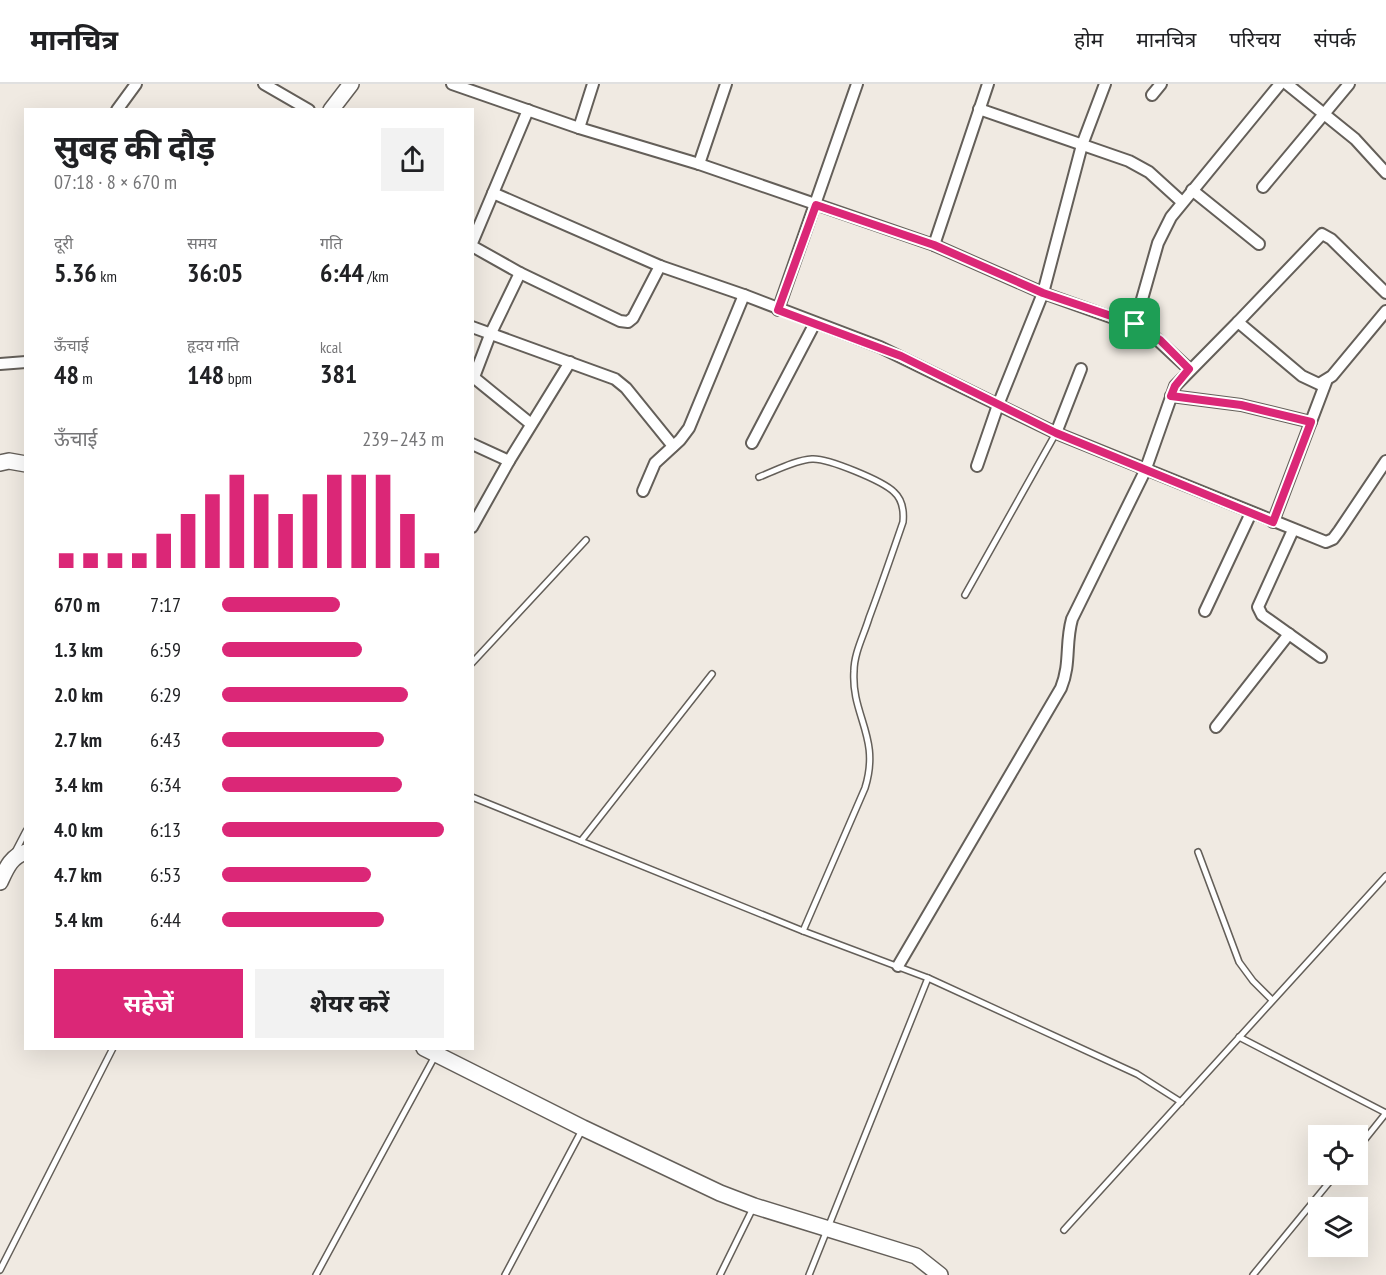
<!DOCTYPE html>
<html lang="hi">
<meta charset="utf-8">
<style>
:root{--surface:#fff;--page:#f2f2f2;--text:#202124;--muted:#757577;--line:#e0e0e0;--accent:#db2777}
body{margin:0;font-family:"PT Sans Narrow","Noto Sans Devanagari",sans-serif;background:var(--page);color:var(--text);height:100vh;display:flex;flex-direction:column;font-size:22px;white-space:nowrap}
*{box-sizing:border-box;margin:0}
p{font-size:20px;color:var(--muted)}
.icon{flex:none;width:33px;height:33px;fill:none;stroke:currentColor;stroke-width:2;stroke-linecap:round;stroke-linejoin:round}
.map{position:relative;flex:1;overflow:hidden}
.panel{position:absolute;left:24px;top:24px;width:450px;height:942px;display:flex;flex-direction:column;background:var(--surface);border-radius:0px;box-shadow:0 6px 24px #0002}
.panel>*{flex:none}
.controls{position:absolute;left:1308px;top:1041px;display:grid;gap:12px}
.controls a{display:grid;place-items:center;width:60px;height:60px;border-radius:0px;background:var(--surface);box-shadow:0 6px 24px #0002;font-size:30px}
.pin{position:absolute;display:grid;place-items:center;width:51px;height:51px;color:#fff;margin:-26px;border-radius:12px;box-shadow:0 3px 9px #0006}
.round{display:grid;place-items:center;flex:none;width:63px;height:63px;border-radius:0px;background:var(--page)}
.summary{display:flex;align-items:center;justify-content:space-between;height:102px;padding:0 30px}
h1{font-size:33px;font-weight:700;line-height:45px}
.metrics{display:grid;grid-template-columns:repeat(3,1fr);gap:9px;height:102px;padding:6px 30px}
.metrics div{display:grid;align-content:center}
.metrics b{font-size:26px;font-weight:700}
.metrics small{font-size:16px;font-weight:400}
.metrics p{font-size:16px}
.chart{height:168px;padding:12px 30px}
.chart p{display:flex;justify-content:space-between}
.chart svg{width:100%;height:108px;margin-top:6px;stroke:var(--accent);stroke-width:6}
.primary-button{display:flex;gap:12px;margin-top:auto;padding:12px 30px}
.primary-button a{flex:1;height:69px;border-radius:0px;background:var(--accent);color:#fff;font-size:24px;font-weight:700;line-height:69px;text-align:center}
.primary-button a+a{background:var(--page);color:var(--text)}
ul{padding:0 30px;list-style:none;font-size:20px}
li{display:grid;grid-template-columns:96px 72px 1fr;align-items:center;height:45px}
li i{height:15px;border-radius:8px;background:var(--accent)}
header{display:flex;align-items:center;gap:36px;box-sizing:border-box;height:84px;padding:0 30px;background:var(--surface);border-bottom:2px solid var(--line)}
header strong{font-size:28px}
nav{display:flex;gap:33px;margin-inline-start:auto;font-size:21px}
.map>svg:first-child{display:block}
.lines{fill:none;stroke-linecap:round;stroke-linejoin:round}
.lane-casing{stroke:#645f59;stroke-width:8}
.street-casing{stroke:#645f59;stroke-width:14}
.secondary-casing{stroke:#645f59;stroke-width:18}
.lane{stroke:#fff;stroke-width:5}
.street{stroke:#fff;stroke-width:10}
.secondary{stroke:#fff;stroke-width:15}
.route-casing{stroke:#fff;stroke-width:12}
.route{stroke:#db2777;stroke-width:8}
</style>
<header>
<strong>मानचित्र</strong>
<nav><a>होम</a><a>मानचित्र</a><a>परिचय</a><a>संपर्क</a></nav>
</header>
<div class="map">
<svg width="1386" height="1191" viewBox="0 0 1386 1191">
<rect width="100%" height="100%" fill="#f0eae2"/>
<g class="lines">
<defs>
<g id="lane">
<path d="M759,393C775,387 795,376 812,375C828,374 883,397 894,408C903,416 904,427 903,438C892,470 881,502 869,534C864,551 854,569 854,587C851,632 881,653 865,704L803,847"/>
<path d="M965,511L1056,349"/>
<path d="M472,579L586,456"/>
<path d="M472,713L803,847L928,894L1137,990L1181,1018"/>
<path d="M581,757L712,590"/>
<path d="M1198,768L1239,878L1253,897L1272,916"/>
<path d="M14,770L26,747"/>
<path d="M1239,953L1386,1029"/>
<path d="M1358,1064L1386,1029"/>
<path d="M1064,1146L1386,792"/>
<path d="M0,1186L113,964"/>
<path d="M316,1191L435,972"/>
<path d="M505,1191L582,1046"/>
<path d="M720,1191L753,1124"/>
<path d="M809,1191L928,894"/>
<path d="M1253,1191L1336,1090"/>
</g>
<g id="street">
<path d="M264,0L309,26"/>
<path d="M452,0L579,44L699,80L934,161L1043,209L1147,246L1189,285"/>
<path d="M1287,0L1355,55L1386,89"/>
<path d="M1152,11L1161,0"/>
<path d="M979,25L1129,77L1149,88L1182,118"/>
<path d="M117,26L136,0"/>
<path d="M579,44L593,0"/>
<path d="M699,80L726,0"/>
<path d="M1263,103L1349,0"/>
<path d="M1192,106L1259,160"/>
<path d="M493,109L660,182L744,211L880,263L1056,349L1326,458L1333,455L1339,447L1386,377"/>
<path d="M472,159L528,26"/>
<path d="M934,161L988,0"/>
<path d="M472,162L520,189L620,237L628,238L633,234L660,182"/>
<path d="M778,226L857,0"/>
<path d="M1238,238L1322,150L1331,155L1386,209"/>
<path d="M1135,240L1158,159L1171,133L1280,0"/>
<path d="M472,243L615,295L626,304L673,362"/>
<path d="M0,280L26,278"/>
<path d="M472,292L531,340"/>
<path d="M474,293L490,251L520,189"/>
<path d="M1171,312L1241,321L1311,338"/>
<path d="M1056,349L1081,285"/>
<path d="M752,359L815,239"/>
<path d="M472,360L509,377"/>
<path d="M977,382L998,321L1043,209L1082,61L1105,0"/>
<path d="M643,407L655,379L680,356L689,344L744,211"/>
<path d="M1273,438L1326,298"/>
<path d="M472,443L509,377L570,278"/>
<path d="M1293,446L1258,523L1262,531L1321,573"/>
<path d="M1205,527L1251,429"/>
<path d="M1216,643L1289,550"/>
<path d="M898,882L1061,604C1071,579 1065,560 1072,535L1145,387L1175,302L1238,238L1302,292L1319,300L1332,292L1386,227"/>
</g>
<g id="secondary">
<path d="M331,26L351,0"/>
<path d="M0,379L9,377L26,380"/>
<path d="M0,798C6,785 11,772 26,768"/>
<path d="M424,964L583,1044L720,1109L754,1122L916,1172L940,1191"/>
</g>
</defs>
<!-- lane casing -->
<use href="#lane" class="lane-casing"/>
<!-- street casing -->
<use href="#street" class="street-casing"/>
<!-- secondary casing -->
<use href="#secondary" class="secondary-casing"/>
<!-- lane -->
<use href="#lane" class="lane"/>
<!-- street -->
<use href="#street" class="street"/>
<!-- secondary -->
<use href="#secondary" class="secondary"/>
</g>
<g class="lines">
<defs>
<path id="route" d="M816,121L934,161L1043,209L1135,240L1160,256L1189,285L1175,302L1171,312L1241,321L1311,338L1273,438L1056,349L901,272L778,226Z"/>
</defs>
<!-- route casing -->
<use href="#route" class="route-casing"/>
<!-- route -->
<use href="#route" class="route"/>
</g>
</svg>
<div class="controls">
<a><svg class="icon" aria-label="locate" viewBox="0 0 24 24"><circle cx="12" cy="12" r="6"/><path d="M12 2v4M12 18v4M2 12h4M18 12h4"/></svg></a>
<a><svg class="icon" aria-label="layers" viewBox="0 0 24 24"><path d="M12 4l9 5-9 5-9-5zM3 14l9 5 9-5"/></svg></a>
</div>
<div class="pin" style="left:1135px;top:240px;background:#1e9e55"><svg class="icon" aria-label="arrive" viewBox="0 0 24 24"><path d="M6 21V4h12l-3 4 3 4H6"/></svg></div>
<section class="panel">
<div class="summary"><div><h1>सुबह की दौड़</h1><p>07:18 · 8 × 670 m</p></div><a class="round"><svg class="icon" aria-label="share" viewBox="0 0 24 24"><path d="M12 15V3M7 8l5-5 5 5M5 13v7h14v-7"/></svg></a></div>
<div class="metrics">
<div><p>दूरी</p><b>5.36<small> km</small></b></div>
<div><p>समय</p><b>36:05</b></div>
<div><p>गति</p><b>6:44<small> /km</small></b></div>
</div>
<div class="metrics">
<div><p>ऊँचाई</p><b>48<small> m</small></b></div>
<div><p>हृदय गति</p><b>148<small> bpm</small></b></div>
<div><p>kcal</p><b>381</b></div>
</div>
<div class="chart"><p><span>ऊँचाई</span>239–243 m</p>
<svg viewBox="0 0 160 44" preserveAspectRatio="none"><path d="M5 44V38M15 44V38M25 44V38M35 44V38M45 44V30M55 44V22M65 44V14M75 44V6M85 44V14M95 44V22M105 44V14M115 44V6M125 44V6M135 44V6M145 44V22M155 44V38"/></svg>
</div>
<ul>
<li><b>670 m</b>7:17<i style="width:53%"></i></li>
<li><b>1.3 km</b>6:59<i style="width:63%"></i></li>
<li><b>2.0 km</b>6:29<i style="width:84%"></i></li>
<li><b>2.7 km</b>6:43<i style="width:73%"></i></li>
<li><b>3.4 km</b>6:34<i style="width:81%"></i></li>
<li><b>4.0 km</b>6:13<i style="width:100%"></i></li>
<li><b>4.7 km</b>6:53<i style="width:67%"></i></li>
<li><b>5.4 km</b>6:44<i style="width:73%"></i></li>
</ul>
<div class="primary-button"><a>सहेजें</a><a>शेयर करें</a></div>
</section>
</div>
